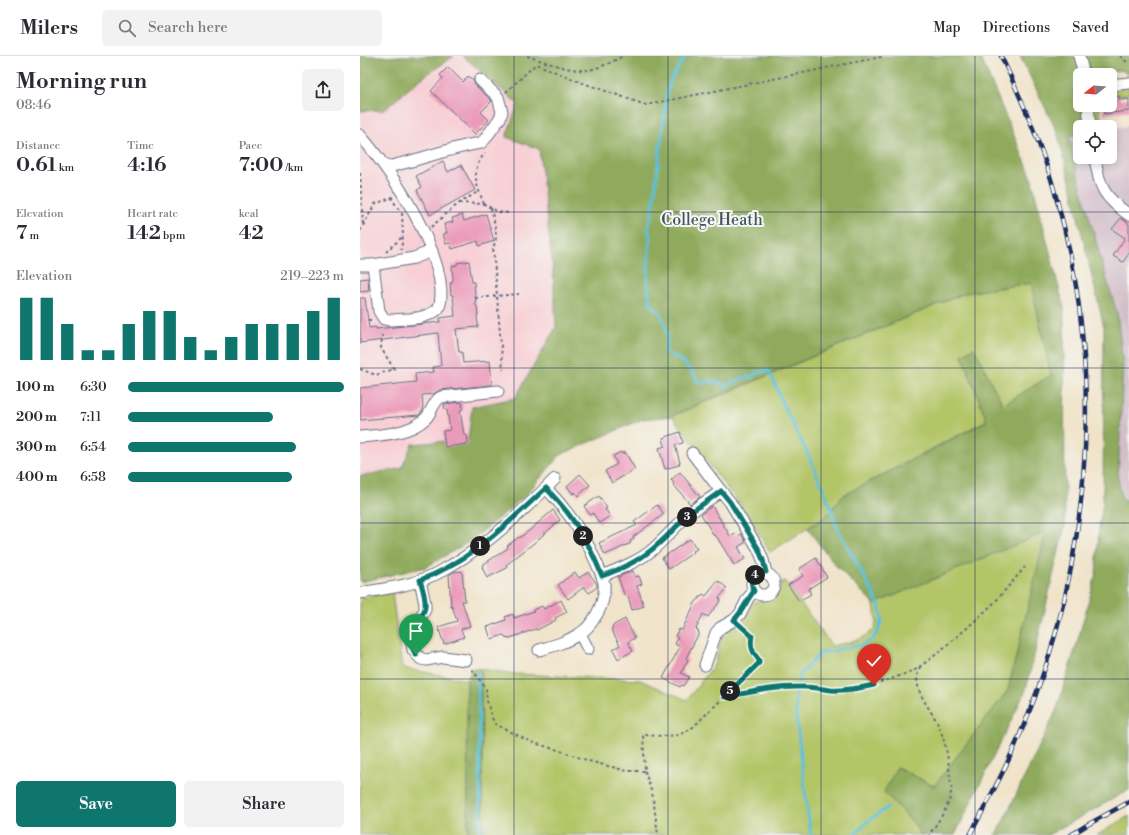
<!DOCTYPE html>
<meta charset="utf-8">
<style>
:root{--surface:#fff;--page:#f2f2f3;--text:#2b2b33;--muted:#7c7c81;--line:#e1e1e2;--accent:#0f766e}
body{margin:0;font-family:"Libre Bodoni",serif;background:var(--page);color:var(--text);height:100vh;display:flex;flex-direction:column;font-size:15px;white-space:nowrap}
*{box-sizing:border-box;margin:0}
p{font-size:13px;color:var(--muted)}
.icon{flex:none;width:22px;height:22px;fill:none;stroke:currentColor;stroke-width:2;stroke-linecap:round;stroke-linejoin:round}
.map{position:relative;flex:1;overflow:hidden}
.side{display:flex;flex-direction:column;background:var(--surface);width:360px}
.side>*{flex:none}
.needle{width:26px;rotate:253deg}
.tools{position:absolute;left:713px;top:12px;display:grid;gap:8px}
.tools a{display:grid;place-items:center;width:44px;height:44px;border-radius:6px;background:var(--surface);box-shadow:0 2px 10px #0003;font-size:20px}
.pin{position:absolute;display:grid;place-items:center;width:34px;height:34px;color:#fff;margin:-41px -17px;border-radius:50% 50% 50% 0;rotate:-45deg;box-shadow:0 0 4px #0007}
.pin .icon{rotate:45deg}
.km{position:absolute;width:20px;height:20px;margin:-10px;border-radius:50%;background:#222;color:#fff;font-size:11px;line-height:20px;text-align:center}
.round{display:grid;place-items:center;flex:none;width:42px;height:42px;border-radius:6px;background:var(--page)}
.head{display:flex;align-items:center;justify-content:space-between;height:68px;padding:0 16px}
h1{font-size:22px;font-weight:600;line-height:30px}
.stats{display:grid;grid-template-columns:repeat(3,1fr);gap:6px;height:68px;padding:4px 16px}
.stats div{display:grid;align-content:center}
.stats b{font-size:20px;font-weight:600}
.stats small{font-size:11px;font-weight:400}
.stats p{font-size:11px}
.chart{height:112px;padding:8px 16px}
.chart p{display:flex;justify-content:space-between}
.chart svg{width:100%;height:72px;margin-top:4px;stroke:var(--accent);stroke-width:6}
.button{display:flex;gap:8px;margin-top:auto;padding:8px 16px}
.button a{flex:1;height:46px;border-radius:6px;background:var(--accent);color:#fff;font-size:16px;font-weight:600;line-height:46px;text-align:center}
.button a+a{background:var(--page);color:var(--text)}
ul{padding:0 16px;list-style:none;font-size:13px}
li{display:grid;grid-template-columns:64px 48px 1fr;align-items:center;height:30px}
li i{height:10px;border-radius:5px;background:var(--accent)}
header{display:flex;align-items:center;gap:24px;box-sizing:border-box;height:56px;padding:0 20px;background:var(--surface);border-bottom:1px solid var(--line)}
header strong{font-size:19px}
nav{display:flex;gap:22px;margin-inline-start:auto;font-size:14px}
.search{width:280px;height:36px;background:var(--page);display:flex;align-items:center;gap:10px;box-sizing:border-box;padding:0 14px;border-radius:6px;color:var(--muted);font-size:15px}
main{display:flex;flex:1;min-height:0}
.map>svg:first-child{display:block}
.built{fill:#f7cfd4}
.industrial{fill:#d2bdc8}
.green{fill:#b4c568;stroke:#687a63}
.forest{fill:#8faa5c;stroke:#556c5d}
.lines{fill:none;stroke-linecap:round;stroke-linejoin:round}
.stream{stroke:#5ac0d8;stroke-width:3}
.building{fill:#eb9bba}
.minor-casing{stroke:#666e83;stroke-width:13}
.path{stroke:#666e83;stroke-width:2;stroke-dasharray:3 3;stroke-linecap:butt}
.minor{stroke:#fff;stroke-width:11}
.rail-casing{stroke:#1b2f5e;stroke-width:4.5}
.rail{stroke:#f6f6f2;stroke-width:3;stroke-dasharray:9;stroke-linecap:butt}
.route-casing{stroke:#fff;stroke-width:8}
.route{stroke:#0f766e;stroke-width:5}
.grid{fill:none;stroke:#1b2f5e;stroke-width:1;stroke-opacity:0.55}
.labels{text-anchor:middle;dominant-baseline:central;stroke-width:4;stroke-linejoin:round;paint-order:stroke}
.park-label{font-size:16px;fill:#415460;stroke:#f6f6f2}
</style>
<header>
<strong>Milers</strong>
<div class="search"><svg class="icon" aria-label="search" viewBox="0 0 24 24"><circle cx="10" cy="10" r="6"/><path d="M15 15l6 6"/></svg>Search here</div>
<nav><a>Map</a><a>Directions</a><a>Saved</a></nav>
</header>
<main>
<section class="side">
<div class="head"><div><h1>Morning run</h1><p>08:46</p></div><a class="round"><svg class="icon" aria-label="share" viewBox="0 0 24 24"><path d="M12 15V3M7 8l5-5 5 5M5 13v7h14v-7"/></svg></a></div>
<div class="stats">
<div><p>Distance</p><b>0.61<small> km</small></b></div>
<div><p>Time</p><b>4:16</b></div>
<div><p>Pace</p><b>7:00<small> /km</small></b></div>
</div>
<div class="stats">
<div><p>Elevation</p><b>7<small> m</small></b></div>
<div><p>Heart rate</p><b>142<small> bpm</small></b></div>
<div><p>kcal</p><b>42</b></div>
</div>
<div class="chart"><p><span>Elevation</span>219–223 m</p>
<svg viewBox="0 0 160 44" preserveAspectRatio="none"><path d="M5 44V6M15 44V6M25 44V22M35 44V38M45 44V38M55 44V22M65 44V14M75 44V14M85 44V30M95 44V38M105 44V30M115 44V22M125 44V22M135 44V22M145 44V14M155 44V6"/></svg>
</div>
<ul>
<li><b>100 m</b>6:30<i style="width:100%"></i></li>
<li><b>200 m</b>7:11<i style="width:67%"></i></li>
<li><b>300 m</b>6:54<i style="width:78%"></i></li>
<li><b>400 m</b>6:58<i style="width:76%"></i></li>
</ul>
<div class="button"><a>Save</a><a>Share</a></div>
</section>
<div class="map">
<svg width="769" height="779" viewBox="0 0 769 779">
<rect width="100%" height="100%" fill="#f6f6f2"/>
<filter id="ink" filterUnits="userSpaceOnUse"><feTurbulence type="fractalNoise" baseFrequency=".025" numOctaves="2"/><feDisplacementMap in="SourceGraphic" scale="8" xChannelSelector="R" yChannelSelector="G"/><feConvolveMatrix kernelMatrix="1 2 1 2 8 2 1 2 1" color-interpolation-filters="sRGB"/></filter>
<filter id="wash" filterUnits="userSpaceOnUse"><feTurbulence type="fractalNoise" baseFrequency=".012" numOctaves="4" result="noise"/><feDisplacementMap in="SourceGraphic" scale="16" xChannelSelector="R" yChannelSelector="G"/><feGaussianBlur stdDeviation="0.9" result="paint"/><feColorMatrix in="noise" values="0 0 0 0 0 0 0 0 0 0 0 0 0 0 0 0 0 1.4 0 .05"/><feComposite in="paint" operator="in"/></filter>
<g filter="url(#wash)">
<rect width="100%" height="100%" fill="#f0e3c9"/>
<!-- built -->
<path class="built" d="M94,0H103L158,48L147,81L179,93L193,215L196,271L155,342L112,351L108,383L52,388L42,412L0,420V55L24,54L59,24Z"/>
<!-- industrial -->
<path class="industrial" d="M769,70V445L762,444L758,422L763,307L757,257L745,218L719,124L709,80L720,78V101H750V73Z"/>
<!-- green -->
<g class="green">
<path d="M769,27V38L750,41V29Z"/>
<path d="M728,49H739L742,71H730Z"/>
<path d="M671,227L691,319L643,349L613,292L602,299L627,364L484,439L464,462L410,496L385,455L312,360L605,237Z"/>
<path d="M687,475L648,634L574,730L537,711L555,769L561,779H123L121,613L155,618L280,624L327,644L354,609L363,577L383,564L394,546L407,542L418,535L424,524L472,590C485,587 513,583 516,567C517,562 514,554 514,548Z"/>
<path d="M32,536L42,612L107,624L108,779H0V542Z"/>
<path d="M769,760V779H737Z"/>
</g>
<!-- forest -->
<g class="forest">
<path d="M0,0H22L27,1L40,0H94L59,24L24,54L0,55Z"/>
<path d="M103,0H620L670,117L704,252L705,469L666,634L595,779H561L555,769L524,736L537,711L574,730L648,634L686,476L514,548L475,509L447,472L464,462L484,439L627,365L602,299L614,292L643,349L691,319L671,227L605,237L348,344L312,360L283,363L200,399L166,439L112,484L66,511L0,526V420L42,412L52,388L108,383L112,351L155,342L196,271L193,215L179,93L146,81L158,48Z"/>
<path d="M660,0H769V18L761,14L744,17L740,19H720V49H728L730,71H720V78L709,80L719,124L745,218L757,257L763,307L758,422L762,444L769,445V734L688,779H635L644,764L696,655L717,587L736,519L739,471L743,447L744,271L718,162L711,129L697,76Z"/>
<path d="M112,612L121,613L123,779H108L107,624Z"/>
</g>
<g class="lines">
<!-- stream -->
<g class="stream">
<path d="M326,0L311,23L307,37L293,152L288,173L290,182L288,212V233L290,248L300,257L304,266L307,278V283L305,296L322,305L333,317L338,326L343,327L355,325L366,330L385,321L393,320L396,317L408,314L414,325L424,351L445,392L467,441L478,474L511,533L519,549L522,563L518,575L512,584L501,589L460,597L441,618L437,628"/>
<path d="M118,617L121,779"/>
<path d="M436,633V659L448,759L451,779"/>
<path d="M494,779L508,765L528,751"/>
</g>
</g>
<g id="blocks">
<!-- building -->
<g class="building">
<path d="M88,11L103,26L108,20L113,24L115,29L132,45L121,56L129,64L115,78L71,35L83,22L80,19Z"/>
<path d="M759,40L760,44L769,43V55L744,58L743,49H750V41Z"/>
<path d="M83,105L88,116L101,109L115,134L70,159L57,134L62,131L56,120Z"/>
<path d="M126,158L134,185L119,190L118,185L92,193L90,187L86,188L83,178L87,177L84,168L93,166L92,162L102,159L104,165Z"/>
<path d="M761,162L769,168V197L763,206L753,200L765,182L752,173Z"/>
<path d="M109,205L112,226H114L116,250H117L118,259H117L118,271L96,273L99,296H102L103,307L130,305L132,329L80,334L73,338L62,339L63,354L59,359L0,364V332L56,326L55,318L74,316L73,311L81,310L78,277L0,287V242H5L9,272L16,271V273L80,266V262L95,260L93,239H91L90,227H92V225L93,224L92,210L97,209V207Z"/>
<path d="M8,222L9,235L0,236V223Z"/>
<path d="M102,346L103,353L100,354L104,379H107L108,388L85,391L83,375L90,374L87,354H85L84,348Z"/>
<path d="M320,376L323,387L315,389L320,407H319V409L305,413L299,392L305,390L303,382Z"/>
<path d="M261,396L262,398L265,396L275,413L252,427L245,415L257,408L253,400Z"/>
<path d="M320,416L340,441L330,448L313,428L314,427L311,424Z"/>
<path d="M220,418L230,429L218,440L215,436L213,438L207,430Z"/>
<path d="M239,440L247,452L245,453L250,460L239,467L233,457L230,459L224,450Z"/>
<path d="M297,449L304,458L273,481L274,483L270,485L271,487L245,499L239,487L277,469L274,466Z"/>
<path d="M352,450L370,480L371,479L372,480L377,477L379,479L381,478L386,486L378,491L385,503L374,509L358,483L355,479L354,480L341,458Z"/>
<path d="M193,454L200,464L174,487L146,509L147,512L127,522L122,511H123L122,509L139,498L148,492L147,490L159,481V482L170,474Z"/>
<path d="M330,483L337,493L333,495L334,496L309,513L302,502Z"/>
<path d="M456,502L467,521L448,533L451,538L439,545L428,529L443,520L439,513Z"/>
<path d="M102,515L105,545H102L110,570L101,573L104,581L84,588L78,571L97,565L92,550L91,551L89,519L94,516Z"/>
<path d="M273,515L275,521L279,520L282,528L277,530L284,550L272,554L268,540L265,541L258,521Z"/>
<path d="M215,516L219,522L228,516L237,528V531L229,537L224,531L208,543L198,529Z"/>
<path d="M358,525L367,532L359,542L361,544L348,561L343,558L336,573L339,575L338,576L339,577L326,602L328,604L321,617L329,621L323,630L322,629L320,631L303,622L320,591L315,588L318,582L315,580L319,573L322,574L335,547L343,538L346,540Z"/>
<path d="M201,544L207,556L195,562L196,564L177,574L176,573L147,583L144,579L131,583L127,571L146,564L145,561L153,558L154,562L174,555L173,554L182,550L184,553Z"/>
<path d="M265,563L275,582L268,586L273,595L258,603L253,593L260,589L251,573L253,572L252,570Z"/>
</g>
</g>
</g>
<g filter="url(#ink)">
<use href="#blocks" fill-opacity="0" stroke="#666e83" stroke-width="1"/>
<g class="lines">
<defs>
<g id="minor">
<path d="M719,0L724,19"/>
<path d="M750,29L769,27"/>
<path d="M728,49L730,71"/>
<path d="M0,79C28,112 52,148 69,188C75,205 80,217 81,235C81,242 81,248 78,253C66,264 44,263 28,264L24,263L19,255L13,209"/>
<path d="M735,101C739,132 744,141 769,159"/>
<path d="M26,111C58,105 88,92 121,87L125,83L140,62L142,56L138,41L120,24"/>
<path d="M0,209H13L54,202L72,195"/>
<path d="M0,381C21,379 49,378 65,363C72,357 73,345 81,341L138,335"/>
<path d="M332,397L361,435"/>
<circle cx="403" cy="528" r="11"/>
<path d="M242,520C259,513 277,506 291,495C306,482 319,466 334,454C342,447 352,442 361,435L370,446L398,492L403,504L406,517"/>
<path d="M60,524L65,548V554L57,566L53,575L51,582L53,594L61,603L66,604L83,601L106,604"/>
<path d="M0,537C23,533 50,530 71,520C78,518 84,513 90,510C130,487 163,455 195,423"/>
<path d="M220,578L228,593"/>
<path d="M179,594C193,590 207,586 219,578C227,574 233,565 237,558C242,549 245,538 244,528C243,521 240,515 237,508C225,479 208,455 186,432"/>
<path d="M345,609L356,577L360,572L374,564L380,558L388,542L394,535"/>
</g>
</defs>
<!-- minor casing -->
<use href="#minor" class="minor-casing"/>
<!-- path -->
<g class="path">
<path d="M167,0C184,5 210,16 228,14C240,12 252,6 263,0"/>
<path d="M760,0L769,8"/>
<path d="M146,36L176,8L220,26L286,49L525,0"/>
<path d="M0,117L3,169"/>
<path d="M31,141L39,154"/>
<path d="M99,147L124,148L138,156L150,157"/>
<path d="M124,148C116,128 110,115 125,97"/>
<path d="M131,152C133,164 140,180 133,191L143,314"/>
<path d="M42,157L43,180"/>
<path d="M71,171L98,148L119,135"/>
<path d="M0,175L15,148L33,141"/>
<path d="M26,196L43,180L41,194"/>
<path d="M115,242L159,238"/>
<path d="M8,264H13"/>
<path d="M0,313L16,319L34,313L21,292L22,279"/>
<path d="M560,611C549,634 573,653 580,673C586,689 589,706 590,723C591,727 592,732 591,736C590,750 577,767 569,779"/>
<path d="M112,613L126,633L127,645L131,660L135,668L171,686L198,694L229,705L267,715H285L283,679L303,680L319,679L331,673L399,607V604C392,596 390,590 392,580L380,570"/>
<path d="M366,641L405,634L433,631H444L472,634L497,633L534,622L555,614L573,601L606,573L635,546L665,511"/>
<path d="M285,715L293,741L298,779"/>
</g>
<!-- minor -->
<use href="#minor" class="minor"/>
<defs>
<g id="rail">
<path d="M610,779C623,754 637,729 649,703C731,528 749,322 695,137C682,89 662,44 641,0"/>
<path d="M711,779L727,769L769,746"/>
</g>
</defs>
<!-- rail casing -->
<use href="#rail" class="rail-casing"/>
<!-- rail -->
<use href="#rail" class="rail"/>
</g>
</g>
<g class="lines" filter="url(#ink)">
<defs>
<path id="route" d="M56,599C49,587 51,574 58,563C61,560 64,556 65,552C66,544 63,533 60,524C110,506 148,467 186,432C195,442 205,452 212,463C225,480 234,500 242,520C258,514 273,508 286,498C304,486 317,468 334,454C343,448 352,442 361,435L370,446L398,492L403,504L406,516C394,515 388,525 394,535C386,545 383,555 374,564L392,580C390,590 392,596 399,604V607L364,641C390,636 417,630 444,631C453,631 462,633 471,634C486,635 500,632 514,629"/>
</defs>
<!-- route casing -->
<use href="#route" class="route-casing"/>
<!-- route -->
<use href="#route" class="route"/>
</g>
<!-- grid -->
<path class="grid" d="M154,0V779M308,0V779M461,0V779M615,0V779M0,156H769M0,312H769M0,467H769M0,623H769"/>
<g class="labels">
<!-- park labels -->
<g class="park-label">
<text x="352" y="164">College Heath</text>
</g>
</g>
</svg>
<div class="tools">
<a><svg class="needle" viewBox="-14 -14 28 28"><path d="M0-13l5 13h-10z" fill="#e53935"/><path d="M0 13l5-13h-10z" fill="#7c7c81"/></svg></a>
<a><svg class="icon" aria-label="locate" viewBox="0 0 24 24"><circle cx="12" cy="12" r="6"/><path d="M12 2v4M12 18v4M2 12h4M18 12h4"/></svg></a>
</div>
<div class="pin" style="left:56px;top:599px;background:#1e9e55"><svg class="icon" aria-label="arrive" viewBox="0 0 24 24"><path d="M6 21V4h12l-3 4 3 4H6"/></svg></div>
<div class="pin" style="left:514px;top:629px;background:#d93025"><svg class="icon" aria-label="check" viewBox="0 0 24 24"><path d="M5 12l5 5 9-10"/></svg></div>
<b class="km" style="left:120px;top:490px">1</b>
<b class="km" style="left:223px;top:480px">2</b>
<b class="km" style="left:327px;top:461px">3</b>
<b class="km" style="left:395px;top:519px">4</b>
<b class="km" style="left:370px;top:635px">5</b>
</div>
</main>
